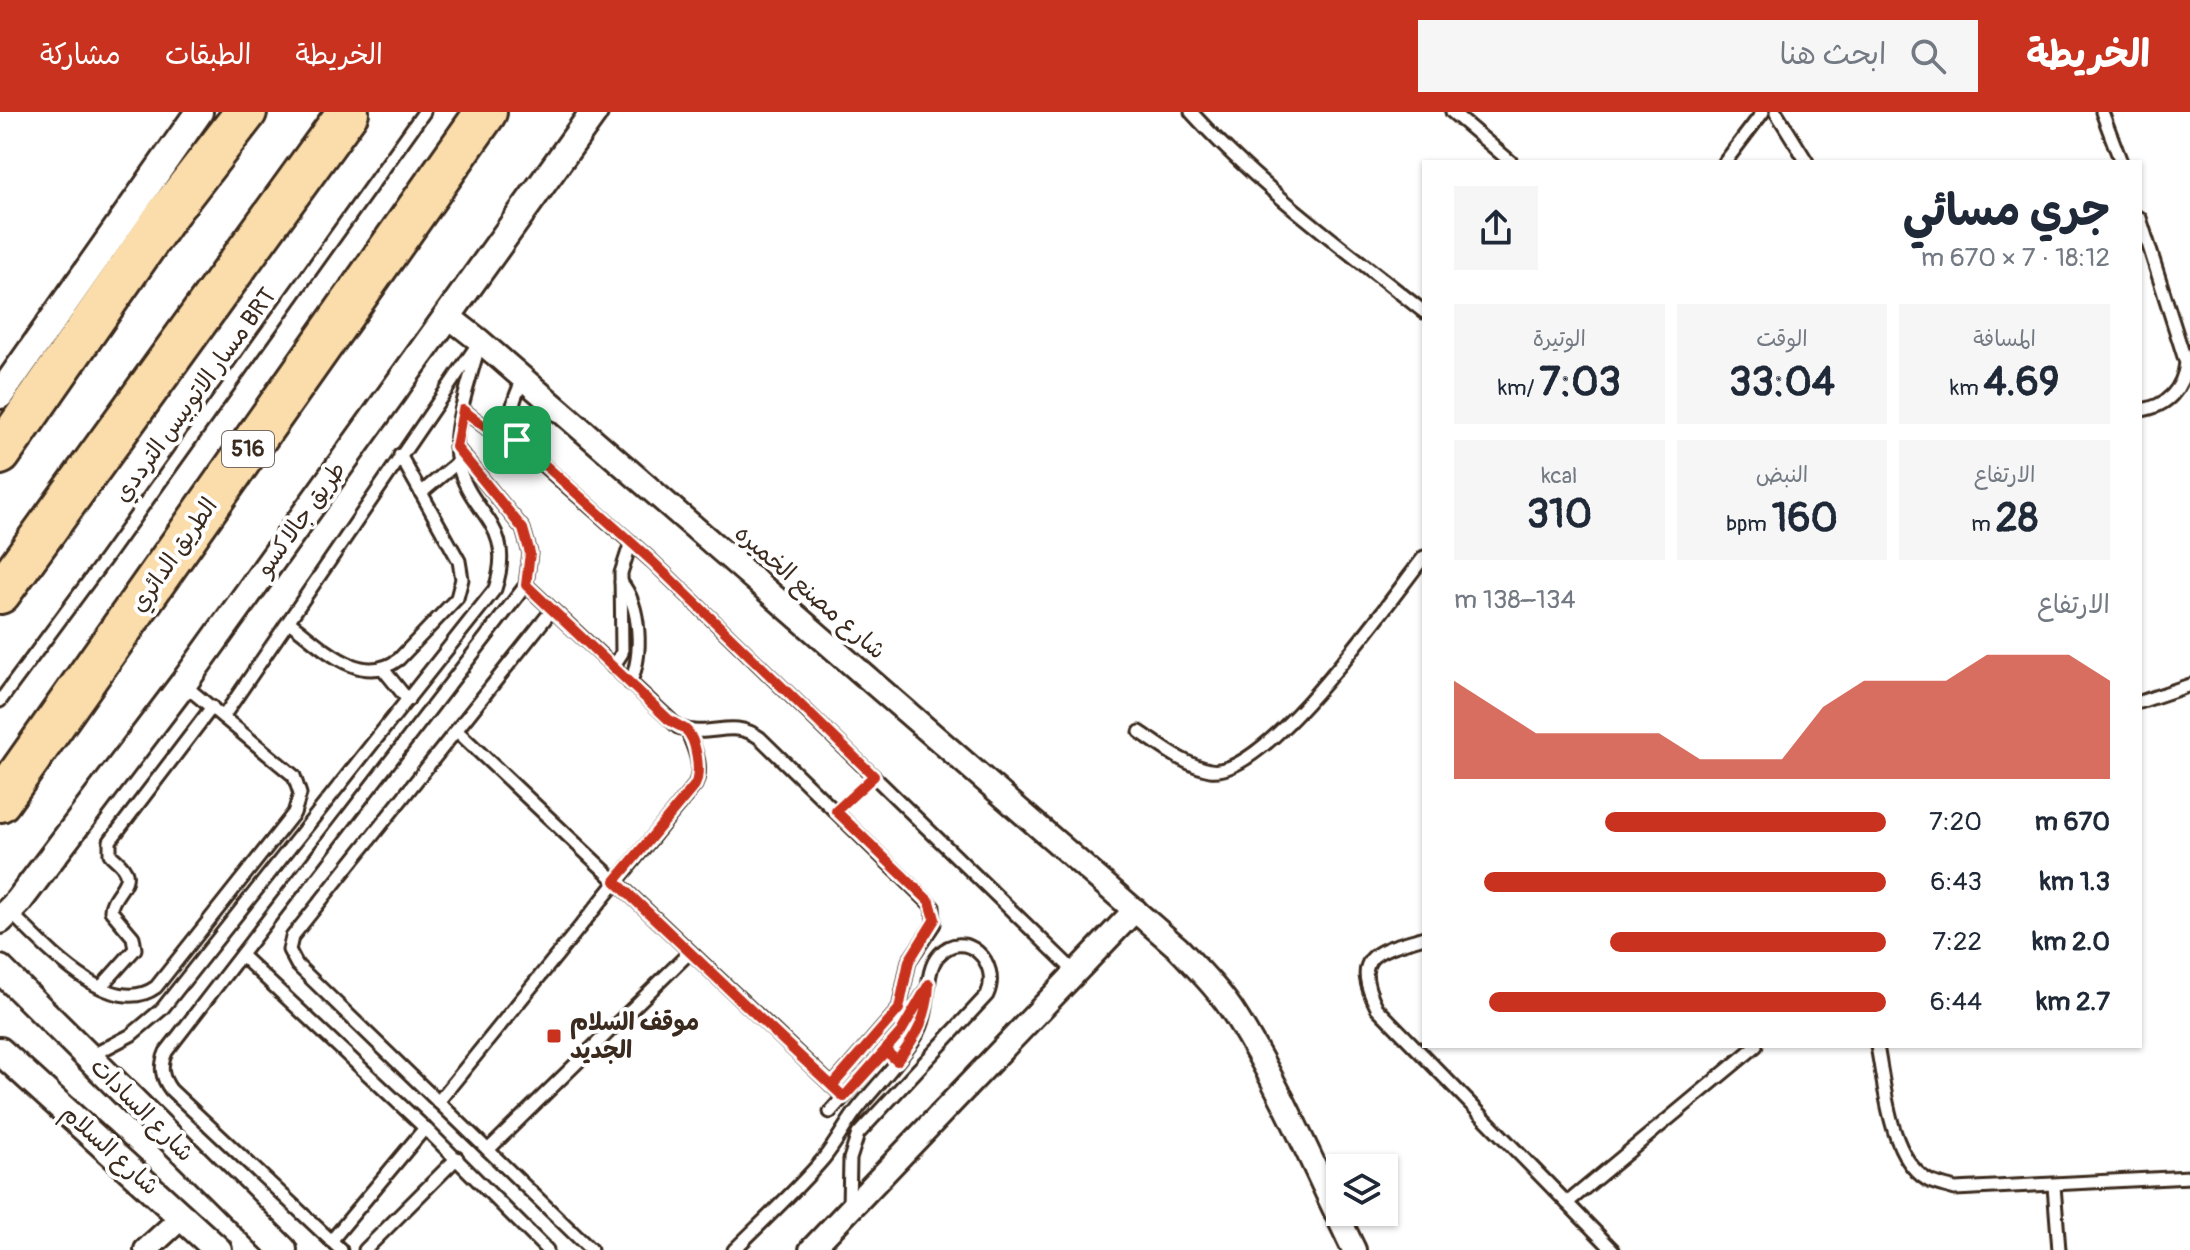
<!DOCTYPE html>
<html lang="ar">
<meta charset="utf-8">
<style>
:root{--surface:#fff;--page:#f6f6f7;--text:#1f2937;--muted:#747a83;--accent:#c8321e}
body{margin:0;font-family:Pangolin,"Playpen Sans Arabic",sans-serif;background:var(--page);color:var(--text);direction:rtl;height:100vh;display:flex;flex-direction:column;font-size:30px;white-space:nowrap}
*{box-sizing:border-box;margin:0}
p{font-size:26px;color:var(--muted)}
.icon{flex:none;width:44px;height:44px;fill:none;stroke:currentColor;stroke-width:2;stroke-linecap:round;stroke-linejoin:round}
.map{position:relative;flex:1;overflow:hidden;direction:ltr}
.panel{position:absolute;left:1422px;top:48px;width:720px;height:888px;display:flex;flex-direction:column;background:var(--surface);border-radius:0px;box-shadow:0 2px 6px #0004;direction:rtl}
.panel>*{flex:none}
.tools{position:absolute;left:1326px;top:1042px;display:grid;gap:16px}
.tools a{display:grid;place-items:center;width:72px;height:72px;border-radius:0px;background:var(--surface);box-shadow:0 2px 6px #0004;font-size:40px}
.pin{position:absolute;display:grid;place-items:center;width:68px;height:68px;color:#fff;margin:-34px;border-radius:16px;box-shadow:0 4px 12px #0006}
.round{display:grid;place-items:center;flex:none;width:84px;height:84px;border-radius:0px;background:var(--page)}
.overview{display:flex;align-items:center;justify-content:space-between;height:136px;padding:0 32px}
h1{font-size:44px;font-weight:700;line-height:60px}
.metrics{display:grid;grid-template-columns:repeat(3,1fr);gap:12px;height:136px;padding:8px 32px}
.metrics div{display:grid;align-content:center;border-radius:0px;background:var(--page);text-align:center}
.metrics b{font-size:40px;font-weight:700}
.metrics small{font-size:22px;font-weight:400}
.metrics p{font-size:22px}
.chart{height:224px;padding:16px 32px}
.chart p{display:flex;justify-content:space-between}
.chart svg{width:100%;height:144px;margin-top:8px;fill:var(--accent);opacity:.7}
ul{padding:0 32px;list-style:none;font-size:26px}
li{display:grid;grid-template-columns:128px 96px 1fr;align-items:center;height:60px}
li i{height:20px;border-radius:10px;background:var(--accent)}
header{display:flex;align-items:center;gap:48px;box-sizing:border-box;height:112px;padding:0 40px;background:var(--accent);color:#fff}
header strong{font-size:38px}
nav{display:flex;gap:44px;margin-inline-start:auto;font-size:28px}
.search{width:560px;height:72px;background:var(--page);display:flex;align-items:center;gap:20px;box-sizing:border-box;padding:0 28px;border-radius:0px;color:var(--muted);font-size:30px}
.map>svg:first-child{display:block}
.lines{fill:none;stroke-linecap:round;stroke-linejoin:round}
.service-casing{stroke:#3b2a1e;stroke-width:17}
.minor-casing{stroke:#3b2a1e;stroke-width:28}
.tertiary-casing{stroke:#3b2a1e;stroke-width:32}
.motorway-casing{stroke:#3b2a1e;stroke-width:46}
.path{stroke:#3b2a1e;stroke-width:4;stroke-dasharray:8 6;stroke-linecap:butt}
.service{stroke:#fff;stroke-width:11}
.minor{stroke:#fff;stroke-width:22}
.tertiary{stroke:#fff;stroke-width:26}
.motorway{stroke:#fbddab;stroke-width:40}
.route-casing{stroke:#fff;stroke-width:16}
.route{stroke:#c8321e;stroke-width:10}
.poi-dot{fill:#c8321e;stroke:#fff;stroke-width:3}
.labels{text-anchor:middle;dominant-baseline:central;stroke-width:8;stroke-linejoin:round;paint-order:stroke}
.shield{fill:#fff;stroke:#766a62;stroke-width:2}
.shield-label{font-size:22px;font-weight:bold;fill:#3b2a1e}
.street-label{font-size:24px;fill:#3b2a1e;stroke:#fff}
.poi-label{font-size:24px;font-weight:bold;fill:#3b2a1e;stroke:#fff;text-anchor:start}
</style>
<header>
<strong>الخريطة</strong>
<div class="search"><svg class="icon" aria-label="search" viewBox="0 0 24 24"><circle cx="10" cy="10" r="6"/><path d="M15 15l6 6"/></svg>ابحث هنا</div>
<nav><a>الخريطة</a><a>الطبقات</a><a>مشاركة</a></nav>
</header>
<div class="map">
<svg width="2190" height="1138" viewBox="0 0 2190 1138">
<rect width="100%" height="100%" fill="#fff"/>
<filter id="ink" filterUnits="userSpaceOnUse"><feTurbulence type="fractalNoise" baseFrequency=".0125" numOctaves="2"/><feDisplacementMap in="SourceGraphic" scale="16" xChannelSelector="R" yChannelSelector="G"/><feConvolveMatrix kernelMatrix="1 2 1 2 8 2 1 2 1" color-interpolation-filters="sRGB"/></filter>
<g filter="url(#ink)">
<g class="lines">
<defs>
<g id="service">
<path d="M1191,0C1260,76 1344,136 1424,200"/>
<path d="M1452,0L1511,50"/>
<path d="M1776,0L1807,50"/>
<path d="M2102,0L2121,50"/>
<path d="M1725,50L1763,0"/>
<path d="M2140,106L2186,251C2183,277 2167,295 2140,298"/>
<path d="M524,266C509,294 505,315 527,339L652,449L1076,861"/>
<path d="M463,298L501,327L517,328"/>
<path d="M421,381L458,350"/>
<path d="M621,470C641,494 643,543 630,571"/>
<path d="M526,473L678,615C709,628 731,605 760,626L933,795L934,812L909,849L899,897L832,974"/>
<path d="M552,498L292,825L289,838L297,853L591,1138"/>
<path d="M289,510C321,533 360,577 399,547L457,486L462,467L459,449L400,343"/>
<path d="M613,555L622,541L621,461L631,430"/>
<path d="M383,557L408,588"/>
<path d="M0,589L105,447L424,0"/>
<path d="M2140,590L2190,573"/>
<path d="M223,605L475,236"/>
<path d="M457,619L844,985"/>
<path d="M1140,620C1161,634 1184,653 1210,658C1265,668 1390,488 1424,445"/>
<path d="M10,800C41,829 109,909 156,875L294,701L300,682L294,664L183,572"/>
<path d="M1424,825C1379,839 1349,841 1377,896L1613,1138"/>
<path d="M242,844L425,1016L547,1138"/>
<path d="M101,875L135,837L133,825L111,799C110,784 134,771 124,757C121,751 114,747 110,742V729L212,595"/>
<path d="M1877,934C1885,974 1889,1043 1926,1067C1933,1072 1946,1074 1955,1077L2190,1065"/>
<path d="M89,945L131,923L162,897L495,477C517,411 470,404 458,351C450,317 472,264 480,229"/>
<path d="M438,990L695,673C704,654 694,636 687,618"/>
<path d="M830,1000L901,920L926,878"/>
<path d="M488,1038L690,840"/>
<path d="M2054,1074L2059,1138"/>
<path d="M1567,1091L1756,934"/>
<path d="M331,1129L425,1016"/>
<path d="M341,1138L171,978C161,965 160,954 166,940L526,473L530,441L523,417L456,335"/>
<path d="M365,1138L457,1046"/>
<path d="M734,1138C764,1108 797,1078 824,1046C837,1030 846,1011 859,995C878,972 900,949 916,924C933,898 922,861 939,843C964,815 1002,850 987,883L858,1022L850,1047L849,1094"/>
</g>
<g id="minor">
<path d="M448,204L480,229L1178,836C1199,858 1221,880 1237,906C1282,978 1317,1062 1354,1138"/>
<path d="M146,1138L183,1104"/>
<path d="M811,1138L1135,798"/>
</g>
<g id="tertiary">
<path d="M0,283L199,0"/>
<path d="M0,808L18,790L183,572L594,0"/>
<path d="M0,857L283,1138"/>
<path d="M0,939L218,1138"/>
</g>
<g id="motorway">
<path d="M0,342L167,102L246,0"/>
<path d="M0,481L348,0"/>
<path d="M0,689L486,0"/>
</g>
</defs>
<!-- service casing -->
<use href="#service" class="service-casing"/>
<!-- minor casing -->
<use href="#minor" class="minor-casing"/>
<!-- tertiary casing -->
<use href="#tertiary" class="tertiary-casing"/>
<!-- motorway casing -->
<use href="#motorway" class="motorway-casing"/>
<!-- path -->
<path class="path" d="M846,690L863,674"/>
<!-- service -->
<use href="#service" class="service"/>
<!-- minor -->
<use href="#minor" class="minor"/>
<!-- tertiary -->
<use href="#tertiary" class="tertiary"/>
<!-- motorway -->
<use href="#motorway" class="motorway"/>
</g>
</g>
<g class="lines" filter="url(#ink)">
<defs>
<path id="route" d="M517,328L501,327L463,298L456,335L523,417L530,441L526,473L668,607C673,611 680,614 685,617C697,627 701,660 695,673L615,769C691,841 767,914 844,985L901,920L929,872C928,904 917,924 897,949L886,939L844,985L832,974L899,897L909,849L935,807L930,790L836,699L874,664L652,449L517,328"/>
</defs>
<!-- route casing -->
<use href="#route" class="route-casing"/>
<!-- route -->
<use href="#route" class="route"/>
</g>
<!-- markers -->
<rect class="poi-dot" x="546" y="916" width="16" height="16" rx="4"/>
<g class="labels">
<!-- shield labels -->
<rect class="shield" x="222" y="319" width="52" height="36" rx="6"/>
<g class="shield-label">
<text x="248" y="337">516</text>
</g>
<!-- street labels -->
<g class="street-label">
<text transform="translate(195 283) rotate(-54)">مسار الاتوبيس الترددي BRT</text>
<text transform="translate(301 407) rotate(-54)">طريق جالاكسو</text>
<text transform="translate(174 443) rotate(-55)">الطريق الدائري</text>
<text transform="translate(810 480) rotate(41)">شارع مصنع الخميره</text>
<text transform="translate(142 998) rotate(45)">شارع السادات</text>
<text transform="translate(110 1038) rotate(42)">شارع السلام</text>
</g>
<!-- poi labels -->
<g class="poi-label">
<text x="570" y="910">موقف السلام<tspan x="570" dy="28">الجديد</tspan></text>
</g>
</g>
</svg>
<div class="tools">
<a><svg class="icon" aria-label="layers" viewBox="0 0 24 24"><path d="M12 4l9 5-9 5-9-5zM3 14l9 5 9-5"/></svg></a>
</div>
<div class="pin" style="left:517px;top:328px;background:#1e9e55"><svg class="icon" aria-label="arrive" viewBox="0 0 24 24"><path d="M6 21V4h12l-3 4 3 4H6"/></svg></div>
<section class="panel">
<div class="overview"><div><h1>جري مسائي</h1><p>18:12 · 7 × 670 m</p></div><a class="round"><svg class="icon" aria-label="share" viewBox="0 0 24 24"><path d="M12 15V3M7 8l5-5 5 5M5 13v7h14v-7"/></svg></a></div>
<div class="metrics">
<div><p>المسافة</p><b>4.69<small> km</small></b></div>
<div><p>الوقت</p><b>33:04</b></div>
<div><p>الوتيرة</p><b>7:03<small> /km</small></b></div>
</div>
<div class="metrics">
<div><p>الارتفاع</p><b>28<small> m</small></b></div>
<div><p>النبض</p><b>160<small> bpm</small></b></div>
<div><p>kcal</p><b>310</b></div>
</div>
<div class="chart"><p><span>الارتفاع</span>134–138 m</p>
<svg viewBox="0 0 160 44" preserveAspectRatio="none"><path d="M0 44V14L10 22L20 30L30 30L40 30L50 30L60 38L70 38L80 38L90 22L100 14L110 14L120 14L130 6L140 6L150 6L160 14V44z"/></svg>
</div>
<ul>
<li><b>670 m</b>7:20<i style="width:65%"></i></li>
<li><b>1.3 km</b>6:43<i style="width:93%"></i></li>
<li><b>2.0 km</b>7:22<i style="width:64%"></i></li>
<li><b>2.7 km</b>6:44<i style="width:92%"></i></li>
</ul>
</section>
</div>
